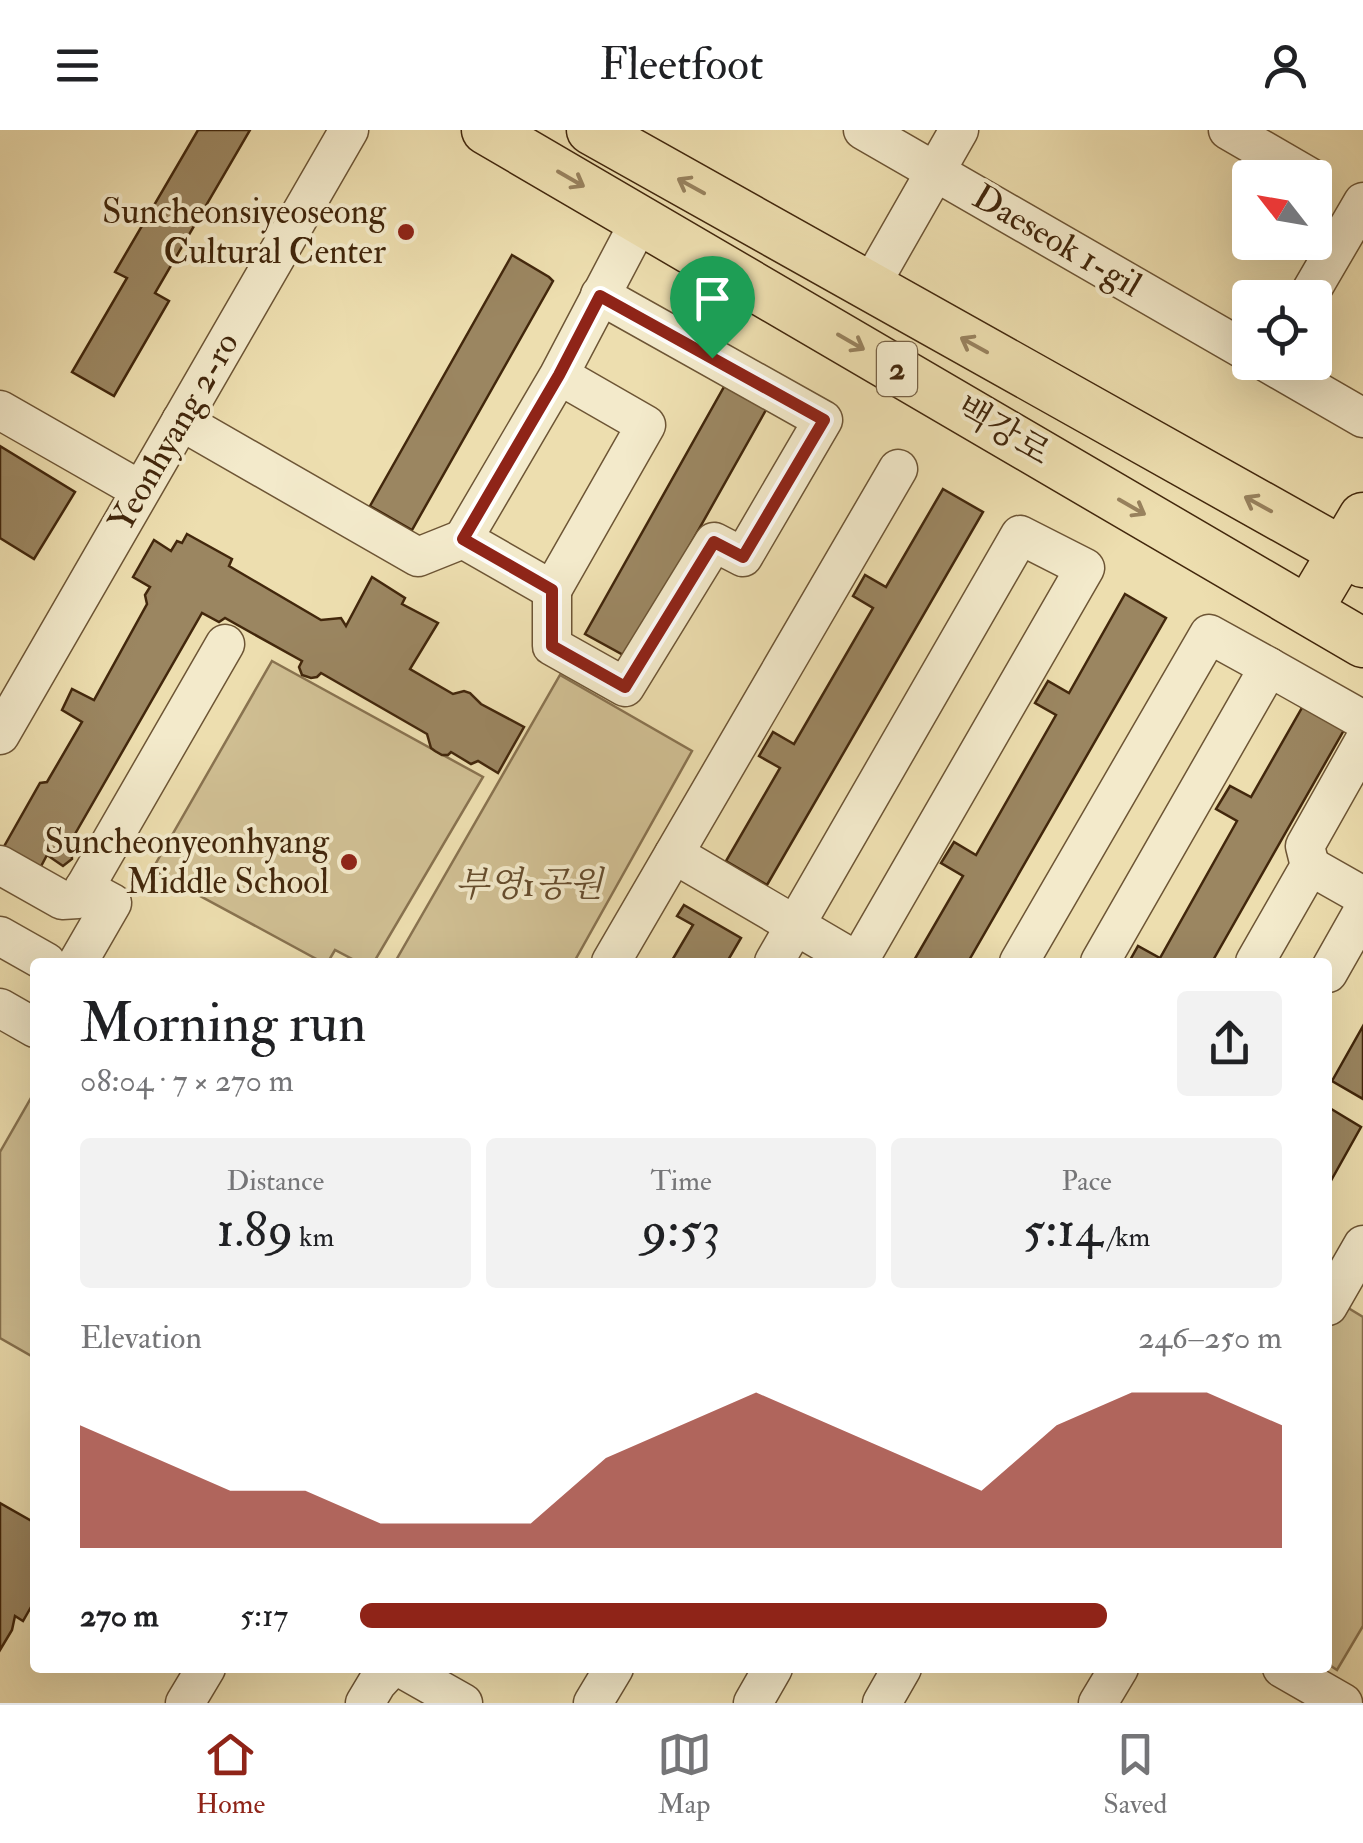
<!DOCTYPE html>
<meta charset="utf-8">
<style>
:root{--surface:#fff;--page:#f2f2f2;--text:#202124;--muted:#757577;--line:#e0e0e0;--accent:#8f2418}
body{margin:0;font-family:"IM FELL Double Pica","Noto Serif KR",serif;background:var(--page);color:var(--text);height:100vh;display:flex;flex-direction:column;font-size:38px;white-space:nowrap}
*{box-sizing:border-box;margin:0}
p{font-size:32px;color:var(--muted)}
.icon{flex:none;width:55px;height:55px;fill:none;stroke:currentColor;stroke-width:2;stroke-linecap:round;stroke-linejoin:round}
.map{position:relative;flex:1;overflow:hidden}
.side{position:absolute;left:30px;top:828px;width:1302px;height:715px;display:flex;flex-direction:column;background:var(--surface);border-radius:10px;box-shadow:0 10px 40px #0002}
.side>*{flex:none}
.needle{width:65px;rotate:301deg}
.tools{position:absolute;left:1232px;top:30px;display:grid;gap:20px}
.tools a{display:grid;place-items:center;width:100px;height:100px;border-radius:10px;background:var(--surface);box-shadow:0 10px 40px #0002;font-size:50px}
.pin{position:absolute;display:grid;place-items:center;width:85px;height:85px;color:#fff;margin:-102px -42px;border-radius:50% 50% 50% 0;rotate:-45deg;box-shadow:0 0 10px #0007}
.pin .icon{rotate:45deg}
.round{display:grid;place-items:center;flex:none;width:105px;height:105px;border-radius:10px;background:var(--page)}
.headline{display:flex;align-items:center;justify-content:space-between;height:170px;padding:0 50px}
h1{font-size:55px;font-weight:600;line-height:75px}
.stats{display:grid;grid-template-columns:repeat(3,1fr);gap:15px;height:170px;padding:10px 50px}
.stats div{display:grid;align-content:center;border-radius:10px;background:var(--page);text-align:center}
.stats b{font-size:50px;font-weight:600}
.stats small{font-size:28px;font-weight:400}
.stats p{font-size:28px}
.chart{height:280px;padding:20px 50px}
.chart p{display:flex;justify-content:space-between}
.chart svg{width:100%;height:180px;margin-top:10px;fill:var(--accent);opacity:.7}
ul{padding:0 50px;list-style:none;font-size:32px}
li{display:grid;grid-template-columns:160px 120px 1fr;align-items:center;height:75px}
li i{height:25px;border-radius:12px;background:var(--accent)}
header{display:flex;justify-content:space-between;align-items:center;height:130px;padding:0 50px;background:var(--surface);font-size:45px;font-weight:600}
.menu{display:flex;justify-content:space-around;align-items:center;height:140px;border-top:2px solid var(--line);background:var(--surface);font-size:28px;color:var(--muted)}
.menu a{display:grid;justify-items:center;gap:5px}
.menu .active{color:var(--accent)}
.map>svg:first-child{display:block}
.green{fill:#d0bf93;stroke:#897350;stroke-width:2.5}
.building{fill:#9b8661;stroke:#42270c;stroke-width:2.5}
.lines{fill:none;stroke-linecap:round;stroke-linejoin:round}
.minor-casing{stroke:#6d5535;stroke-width:41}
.major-casing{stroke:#42270c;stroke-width:51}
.minor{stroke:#f3eacb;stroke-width:38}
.major{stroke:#eddeaf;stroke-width:48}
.oneway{stroke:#98825e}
.route-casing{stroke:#fff;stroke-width:20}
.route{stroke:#8f2418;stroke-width:12}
.poi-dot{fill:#8f2418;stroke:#f3eacb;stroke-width:4}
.labels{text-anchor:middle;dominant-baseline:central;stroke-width:8;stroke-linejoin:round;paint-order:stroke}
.shield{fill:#f3eacb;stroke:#776245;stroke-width:2.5}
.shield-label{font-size:32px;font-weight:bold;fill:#42270c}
.poi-label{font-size:35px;fill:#42270c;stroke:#f3eacb;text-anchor:end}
.street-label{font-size:35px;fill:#42270c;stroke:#f3eacb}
.park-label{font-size:35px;font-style:italic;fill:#664d2e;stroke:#f3eacb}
</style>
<header><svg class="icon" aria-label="menu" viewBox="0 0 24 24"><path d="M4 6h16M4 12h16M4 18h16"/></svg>Fleetfoot<svg class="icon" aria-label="person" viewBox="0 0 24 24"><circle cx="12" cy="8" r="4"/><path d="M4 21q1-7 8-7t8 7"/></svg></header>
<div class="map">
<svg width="1363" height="1573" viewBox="0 0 1363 1573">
<rect width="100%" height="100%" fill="#eddeaf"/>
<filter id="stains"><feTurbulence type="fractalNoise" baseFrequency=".002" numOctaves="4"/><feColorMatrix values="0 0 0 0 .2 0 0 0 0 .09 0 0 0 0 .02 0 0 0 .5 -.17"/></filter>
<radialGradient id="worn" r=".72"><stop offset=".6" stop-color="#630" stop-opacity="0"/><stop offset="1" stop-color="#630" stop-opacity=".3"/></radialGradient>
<!-- green -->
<g class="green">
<path d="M272,531L483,647L374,832H358L335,820L328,832H322L152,740Z"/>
<path d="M560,545L692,621L574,832H395Z"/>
<path d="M35,961V1228L0,1208V1022Z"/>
<path d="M1340,1173L1363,1187V1496L1337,1540L1328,1534V1196Z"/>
</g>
<!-- building -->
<g class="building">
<path d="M198,0H250L155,163L169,171L114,266L72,242L127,148L115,142Z"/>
<path d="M512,125L549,147L553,151L412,400L370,376Z"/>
<path d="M729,248L771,271L627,527L585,504Z"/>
<path d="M0,316L75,362L34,429L0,408Z"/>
<path d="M943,359L983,382L767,755L726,731L780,638L759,626L773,602L794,614L873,478L853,466L865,445L886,457Z"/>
<path d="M187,404L232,429L229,436L321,490L341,488L346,496L372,447L405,468L402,474L438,493L410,539L453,564L464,561L470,563L481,574L524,597L498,643L478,631L471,634L451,622L448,625H442L435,621L431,618L427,604L321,543L317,547L311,548L302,545L299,537L302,531L225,488L219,492L202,483L71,711L72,729L63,736L47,725L38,742L2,720L40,653L47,652L82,592L62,580L72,559L94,570L147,474L145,465L150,457L133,447L154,410L171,421L177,411L182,413Z"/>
<path d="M1125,464L1166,488L968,832H913L963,746L941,733L954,712L976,725L1056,585L1035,573L1048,551L1069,563Z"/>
<path d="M1307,569L1348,593L1212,832H1129L1138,816L1160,828L1237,691L1216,679L1230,656L1251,667Z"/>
<path d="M684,775L741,808L727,832H671L693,795L677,786Z"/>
<path d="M1363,896V969L1332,951Z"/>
<path d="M1328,977L1361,997L1328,1056Z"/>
<path d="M0,1373L35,1393V1470L23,1491L15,1486L12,1500L0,1520Z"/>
</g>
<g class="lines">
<defs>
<g id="minor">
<path d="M863,0L1250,223"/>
<path d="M1228,0L1311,48"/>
<path d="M870,156L959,0"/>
<path d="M1307,168L1363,72"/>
<path d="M1266,232L1363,288"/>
<path d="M559,245L646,295L552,460L463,409L559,245L641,89"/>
<path d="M0,280L140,360"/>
<path d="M181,291L418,427L463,409"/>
<path d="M552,460V516L625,557L714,412L743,427L823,290L600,165"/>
<path d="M1269,537L1363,590"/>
<path d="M0,605L349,0"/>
<path d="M674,724L858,832"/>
<path d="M0,735L62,770L78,769L225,514"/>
<path d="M1310,736L1363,766"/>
<path d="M0,806L46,832"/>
<path d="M78,832L112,773L84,758"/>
<path d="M611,832L898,339"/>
<path d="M774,832L1020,405L1085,438L858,832"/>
<path d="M1019,832L1209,504L1269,537L1100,832"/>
<path d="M1255,832L1310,736L1305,716L1363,613"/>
<path d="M1328,843L1363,781"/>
<path d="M0,878L35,898"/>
<path d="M1328,1176L1363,1115"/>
<path d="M401,1538L463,1573"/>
<path d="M1282,1538L1343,1573"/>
<path d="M185,1573L206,1538"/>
<path d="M365,1573L377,1553L391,1538"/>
<path d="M593,1573L614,1538"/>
<path d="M753,1573L773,1538"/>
<path d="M882,1573L902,1538"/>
<path d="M1098,1573L1119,1538"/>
</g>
<g id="major">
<path d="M486,0L1363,513"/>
<path d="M591,0L1363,433"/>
<path d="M1308,480L1363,387"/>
</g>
</defs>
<!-- minor casing -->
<use href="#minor" class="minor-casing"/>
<!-- major casing -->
<use href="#major" class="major-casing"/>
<!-- minor -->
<use href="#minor" class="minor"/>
<!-- major -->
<use href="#major" class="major"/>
</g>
<!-- one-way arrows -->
<defs><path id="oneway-shaft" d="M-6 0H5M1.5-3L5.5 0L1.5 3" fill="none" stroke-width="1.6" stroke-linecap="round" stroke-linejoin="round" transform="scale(2.5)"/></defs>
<g class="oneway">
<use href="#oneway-shaft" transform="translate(571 49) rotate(30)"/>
<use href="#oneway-shaft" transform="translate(691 56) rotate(-151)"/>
<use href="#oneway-shaft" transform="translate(851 212) rotate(30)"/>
<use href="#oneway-shaft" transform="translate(974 215) rotate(-151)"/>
<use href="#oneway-shaft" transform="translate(1258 374) rotate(-151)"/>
<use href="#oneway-shaft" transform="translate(1132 377) rotate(30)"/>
</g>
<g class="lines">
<defs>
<path id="route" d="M600,166L824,290L743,427L714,412L625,557L552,516V460L463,409L559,245Z"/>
</defs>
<!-- route casing -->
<use href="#route" class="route-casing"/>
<!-- route -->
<use href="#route" class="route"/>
</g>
<!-- markers -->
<g class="poi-dot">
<circle cx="406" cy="102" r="10"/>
<circle cx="349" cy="732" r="10"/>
</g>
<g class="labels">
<!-- shield labels -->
<rect class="shield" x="877" y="212" width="40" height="54" rx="8"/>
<g class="shield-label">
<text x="897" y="239">2</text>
</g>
<!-- poi labels -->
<g class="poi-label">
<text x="386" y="82">Suncheonsiyeoseong<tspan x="386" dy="40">Cultural Center</tspan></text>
<text x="329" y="712">Suncheonyeonhyang<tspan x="329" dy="40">Middle School</tspan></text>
</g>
<!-- street labels -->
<g class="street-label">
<text transform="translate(1057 111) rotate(30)">Daeseok 1-gil</text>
<text transform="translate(1003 301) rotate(30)">백강로</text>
<text transform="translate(174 302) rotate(-60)">Yeonhyang 2-ro</text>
</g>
<!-- park labels -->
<g class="park-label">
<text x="529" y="755">부영1공원</text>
</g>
</g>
<rect width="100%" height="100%" filter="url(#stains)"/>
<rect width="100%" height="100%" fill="url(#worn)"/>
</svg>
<div class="tools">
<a><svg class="needle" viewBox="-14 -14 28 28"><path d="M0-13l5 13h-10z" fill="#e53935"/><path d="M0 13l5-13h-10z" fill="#757577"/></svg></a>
<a><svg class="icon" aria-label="locate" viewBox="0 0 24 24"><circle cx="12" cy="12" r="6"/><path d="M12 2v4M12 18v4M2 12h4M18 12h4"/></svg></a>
</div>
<div class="pin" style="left:712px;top:228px;background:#1e9e55"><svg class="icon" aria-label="arrive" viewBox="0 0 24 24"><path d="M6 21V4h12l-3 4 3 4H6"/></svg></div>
<section class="side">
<div class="headline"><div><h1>Morning run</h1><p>08:04 · 7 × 270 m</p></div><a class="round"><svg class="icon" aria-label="share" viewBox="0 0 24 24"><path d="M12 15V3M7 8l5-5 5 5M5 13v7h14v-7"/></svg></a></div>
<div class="stats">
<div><p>Distance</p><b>1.89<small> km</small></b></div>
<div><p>Time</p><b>9:53</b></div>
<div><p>Pace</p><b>5:14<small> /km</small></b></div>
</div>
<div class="chart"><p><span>Elevation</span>246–250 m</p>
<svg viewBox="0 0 160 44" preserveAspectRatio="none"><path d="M0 44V14L10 22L20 30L30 30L40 38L50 38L60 38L70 22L80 14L90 6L100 14L110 22L120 30L130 14L140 6L150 6L160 14V44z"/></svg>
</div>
<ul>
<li><b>270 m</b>5:17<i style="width:81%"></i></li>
</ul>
</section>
</div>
<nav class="menu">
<a class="active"><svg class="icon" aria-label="home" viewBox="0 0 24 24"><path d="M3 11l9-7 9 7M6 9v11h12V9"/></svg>Home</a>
<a><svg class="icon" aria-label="map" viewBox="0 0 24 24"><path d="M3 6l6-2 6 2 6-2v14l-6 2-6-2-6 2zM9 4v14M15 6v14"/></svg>Map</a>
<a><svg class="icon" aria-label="saved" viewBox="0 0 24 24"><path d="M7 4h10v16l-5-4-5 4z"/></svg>Saved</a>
</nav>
